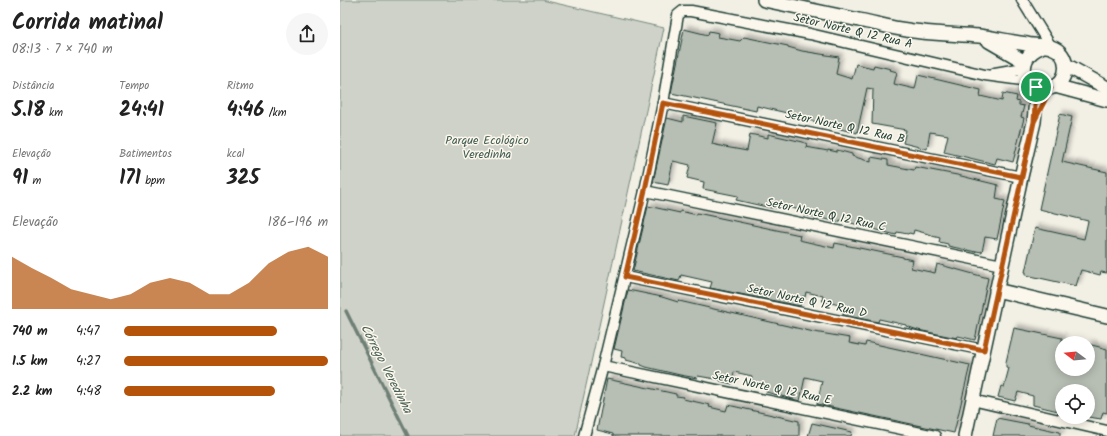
<!DOCTYPE html>
<html lang="pt">
<meta charset="utf-8">
<style>
:root{--surface:#fff;--page:#f6f6f6;--text:#222;--muted:#767676;--accent:#b45309}
body{margin:0;font-family:Kalam,sans-serif;background:var(--page);color:var(--text);height:100vh;display:flex;flex-direction:column;font-size:15px;white-space:nowrap}
*{box-sizing:border-box;margin:0}
p{font-size:13px;color:var(--muted)}
.icon{flex:none;width:22px;height:22px;fill:none;stroke:currentColor;stroke-width:2;stroke-linecap:round;stroke-linejoin:round}
.map{position:relative;flex:1;overflow:hidden}
.details{display:flex;flex-direction:column;background:var(--surface);width:340px}
.details>*{flex:none}
.needle{width:26px;rotate:286deg}
.buttons{position:absolute;left:715px;top:336px;display:grid;gap:8px}
.buttons a{display:grid;place-items:center;width:40px;height:40px;border-radius:50%;background:var(--surface);box-shadow:0 2px 10px #0003;font-size:20px}
.pin{position:absolute;display:grid;place-items:center;width:34px;height:34px;color:#fff;margin:-17px;border:2px solid #fff;border-radius:50%;box-shadow:0 1px 4px #0007}
.round{display:grid;place-items:center;flex:none;width:42px;height:42px;border-radius:21px;background:var(--page)}
.overview{display:flex;align-items:center;justify-content:space-between;height:68px;padding:0 12px}
h1{font-size:22px;font-weight:800;line-height:30px}
.stats{display:grid;grid-template-columns:repeat(3,1fr);gap:6px;height:68px;padding:4px 12px}
.stats div{display:grid;align-content:center}
.stats b{font-size:20px;font-weight:800}
.stats small{font-size:11px;font-weight:400}
.stats p{font-size:11px}
.chart{height:112px;padding:8px 12px}
.chart p{display:flex;justify-content:space-between}
.chart svg{width:100%;height:72px;margin-top:4px;fill:var(--accent);opacity:.7}
ul{padding:0 12px;list-style:none;font-size:13px}
li{display:grid;grid-template-columns:64px 48px 1fr;align-items:center;height:30px}
li i{height:10px;border-radius:5px;background:var(--accent)}
main{display:flex;flex:1;min-height:0}
.map>svg:first-child{display:block}
.green{fill:#cfd2c8;stroke:#77887e}
.lines{fill:none;stroke-linecap:round;stroke-linejoin:round}
.stream{stroke:#6e7f75;stroke-width:3.5}
.building{fill:#b7beb3;stroke:#1f3d34;filter:url(#shadow)}
.minor-casing{stroke:#1f3d34;stroke-width:13}
.tertiary-casing{stroke:#1f3d34;stroke-width:16}
.minor{stroke:#fbf7ec;stroke-width:10}
.tertiary{stroke:#fbf7ec;stroke-width:13}
.route-casing{stroke:#fff;stroke-width:8}
.route{stroke:#b45309;stroke-width:5}
.labels{text-anchor:middle;dominant-baseline:central;stroke-width:3;stroke-linejoin:round;paint-order:stroke}
.street-label{font-size:12px;fill:#1f3d34;stroke:#fbf7ec}
.park-label{font-size:12px;fill:#425b52;stroke:#fbf7ec}
.water-label{font-size:13px;font-style:italic;fill:#465e55;stroke:#fbf7ec}
</style>
<main>
<section class="details">
<div class="overview"><div><h1>Corrida matinal</h1><p>08:13 · 7 × 740 m</p></div><a class="round"><svg class="icon" aria-label="share" viewBox="0 0 24 24"><path d="M12 15V3M7 8l5-5 5 5M5 13v7h14v-7"/></svg></a></div>
<div class="stats">
<div><p>Distância</p><b>5.18<small> km</small></b></div>
<div><p>Tempo</p><b>24:41</b></div>
<div><p>Ritmo</p><b>4:46<small> /km</small></b></div>
</div>
<div class="stats">
<div><p>Elevação</p><b>91<small> m</small></b></div>
<div><p>Batimentos</p><b>171<small> bpm</small></b></div>
<div><p>kcal</p><b>325</b></div>
</div>
<div class="chart"><p><span>Elevação</span>186–196 m</p>
<svg viewBox="0 0 160 44" preserveAspectRatio="none"><path d="M0 44V12L10 19L20 25L30 32L40 35L50 38L60 35L70 28L80 25L90 28L100 35L110 35L120 28L130 16L140 9L150 6L160 12V44z"/></svg>
</div>
<ul>
<li><b>740 m</b>4:47<i style="width:75%"></i></li>
<li><b>1.5 km</b>4:27<i style="width:100%"></i></li>
<li><b>2.2 km</b>4:48<i style="width:74%"></i></li>
</ul>
</section>
<div class="map">
<svg width="767" height="436" viewBox="0 0 767 436">
<defs>
<filter id="shadow"><feDropShadow dx="3.5" dy="-3.5" stdDeviation="2" flood-color="#0004"/></filter>
</defs>
<rect width="100%" height="100%" fill="#f2f0e5"/>
<filter id="ink" filterUnits="userSpaceOnUse"><feTurbulence type="fractalNoise" baseFrequency=".025" numOctaves="2"/><feDisplacementMap in="SourceGraphic" scale="8" xChannelSelector="R" yChannelSelector="G"/><feConvolveMatrix kernelMatrix="1 2 1 2 8 2 1 2 1" color-interpolation-filters="sRGB"/></filter>
<g filter="url(#ink)">
<!-- green -->
<path class="green" d="M0,0H202L324,28L235,436H0Z"/>
<g class="lines">
<!-- stream -->
<path class="stream" d="M6,311L68,436"/>
</g>
<!-- building -->
<g class="building">
<path d="M344,29L368,35L369,31L379,33L378,37L400,41L404,37L448,46V47L462,51L499,57L496,74L512,79L516,64L533,68L534,65L551,69L550,70L557,72L554,84L575,89L578,75L641,90L640,96L662,101L663,93L677,96L676,101L679,102V105L684,106L681,117L684,118L673,162L657,158L655,164L604,152L608,135L590,132L587,149L563,143L566,130L532,124L533,89L527,88L517,133L483,125L484,123L450,117L451,114L417,106L416,111L331,93Z"/>
<path d="M720,114L732,117L722,162L767,172V273L761,272L760,275L741,270L736,286L686,275V272H685L695,228L744,239L748,221L699,209Z"/>
<path d="M343,116L377,123L372,144L385,147L407,151L410,134L428,138V134L463,142L467,144L466,147L488,151V150L497,152V150L512,154V156L531,162V157L548,160V165L574,170L575,167L617,175L658,185L656,199L665,201L657,239L645,237L642,252L636,251V252L608,246V244L599,242L600,238L592,236V235L574,230L573,234L569,233L568,234L557,232L556,235L500,220L499,222L465,215V211L438,205L437,208H431L396,200L398,196L363,189L364,182L347,178L350,165L333,161L328,185L313,182L327,118L343,122Z"/>
<path d="M308,206L340,213V211L357,215V213L460,235L459,240L494,248L495,243L563,257V258L573,260L571,268L595,273L597,264L648,278L635,340L618,336L617,338L578,330L566,326V325L539,319L538,322L503,315L504,306L482,301L483,296L466,292L465,297L463,296L460,306L370,288L372,282L341,275L339,281L293,271Z"/>
<path d="M288,290L322,297L338,302L339,301L474,332L510,338L509,343L525,346L526,342L630,365L614,433L477,404L482,381L465,377L460,401L426,392L427,388L410,384L412,376L394,372L392,384L380,381L381,380L358,376L357,378L340,375L306,367L301,365V364L286,360V358L281,357L282,351L274,349Z"/>
<path d="M674,328L722,338V369H748V344L767,349V413L763,412L761,419L748,417V391H722V412L693,405V396L678,392L675,401L658,397L661,386L664,387L669,368L666,367V362Z"/>
<path d="M267,379L336,394V396L344,397L343,399L370,405L369,407L386,411L388,405L459,421V436H273V434L257,430Z"/>
<path d="M657,418L688,424V425L720,432V436H653Z"/>
<path d="M472,423L512,432L511,436H468Z"/>
</g>
<g class="lines">
<defs>
<g id="minor">
<path d="M682,0L711,47"/>
<path d="M655,73L684,68"/>
<path d="M323,103L681,177"/>
<path d="M305,191L662,265"/>
<path d="M285,277L644,350"/>
<path d="M263,366L595,436"/>
<path d="M632,400L767,431"/>
<path d="M244,436L263,366L305,191L323,103L338,15L343,11H351L470,34L645,75L689,81"/>
</g>
<g id="tertiary">
<path d="M424,0C456,7 487,13 519,20C535,23 551,28 567,30C591,34 615,34 639,36C655,38 671,42 687,44C695,46 705,45 711,47C730,53 730,79 713,87C689,97 669,60 701,47"/>
<path d="M649,41L685,62"/>
<path d="M726,65L767,88"/>
<path d="M715,86L767,100"/>
<path d="M656,290L767,316"/>
<path d="M625,436L681,177L694,122L697,87"/>
</g>
</defs>
<!-- minor casing -->
<use href="#minor" class="minor-casing"/>
<!-- tertiary casing -->
<use href="#tertiary" class="tertiary-casing"/>
<!-- minor -->
<use href="#minor" class="minor"/>
<!-- tertiary -->
<use href="#tertiary" class="tertiary"/>
</g>
</g>
<g class="lines" filter="url(#ink)">
<defs>
<path id="route" d="M696,87L694,122L681,177L323,103L305,190L285,277L644,350L694,122L711,88L704,89L696,87"/>
</defs>
<!-- route casing -->
<use href="#route" class="route-casing"/>
<!-- route -->
<use href="#route" class="route"/>
</g>
<g class="labels">
<!-- street labels -->
<g class="street-label">
<text transform="translate(513 31) rotate(13)">Setor Norte Q 12 Rua A</text>
<text transform="translate(505 127) rotate(12)">Setor Norte Q 12 Rua B</text>
<text transform="translate(486 215) rotate(12)">Setor Norte Q 12 Rua C</text>
<text transform="translate(467 301) rotate(12)">Setor Norte Q 12 Rua D</text>
<text transform="translate(432 388) rotate(12)">Setor Norte Q 12 Rua E</text>
</g>
<!-- park labels -->
<g class="park-label">
<text x="147" y="140">Parque Ecológico<tspan x="147" dy="14">Veredinha</tspan></text>
</g>
<!-- water labels -->
<g class="water-label">
<text transform="translate(46 369) rotate(63)">Córrego Veredinha</text>
</g>
</g>
</svg>
<div class="buttons">
<a><svg class="needle" viewBox="-14 -14 28 28"><path d="M0-13l5 13h-10z" fill="#e53935"/><path d="M0 13l5-13h-10z" fill="#767676"/></svg></a>
<a><svg class="icon" aria-label="locate" viewBox="0 0 24 24"><circle cx="12" cy="12" r="6"/><path d="M12 2v4M12 18v4M2 12h4M18 12h4"/></svg></a>
</div>
<div class="pin" style="left:696px;top:87px;background:#1e9e55"><svg class="icon" aria-label="arrive" viewBox="0 0 24 24"><path d="M6 21V4h12l-3 4 3 4H6"/></svg></div>
</div>
</main>
